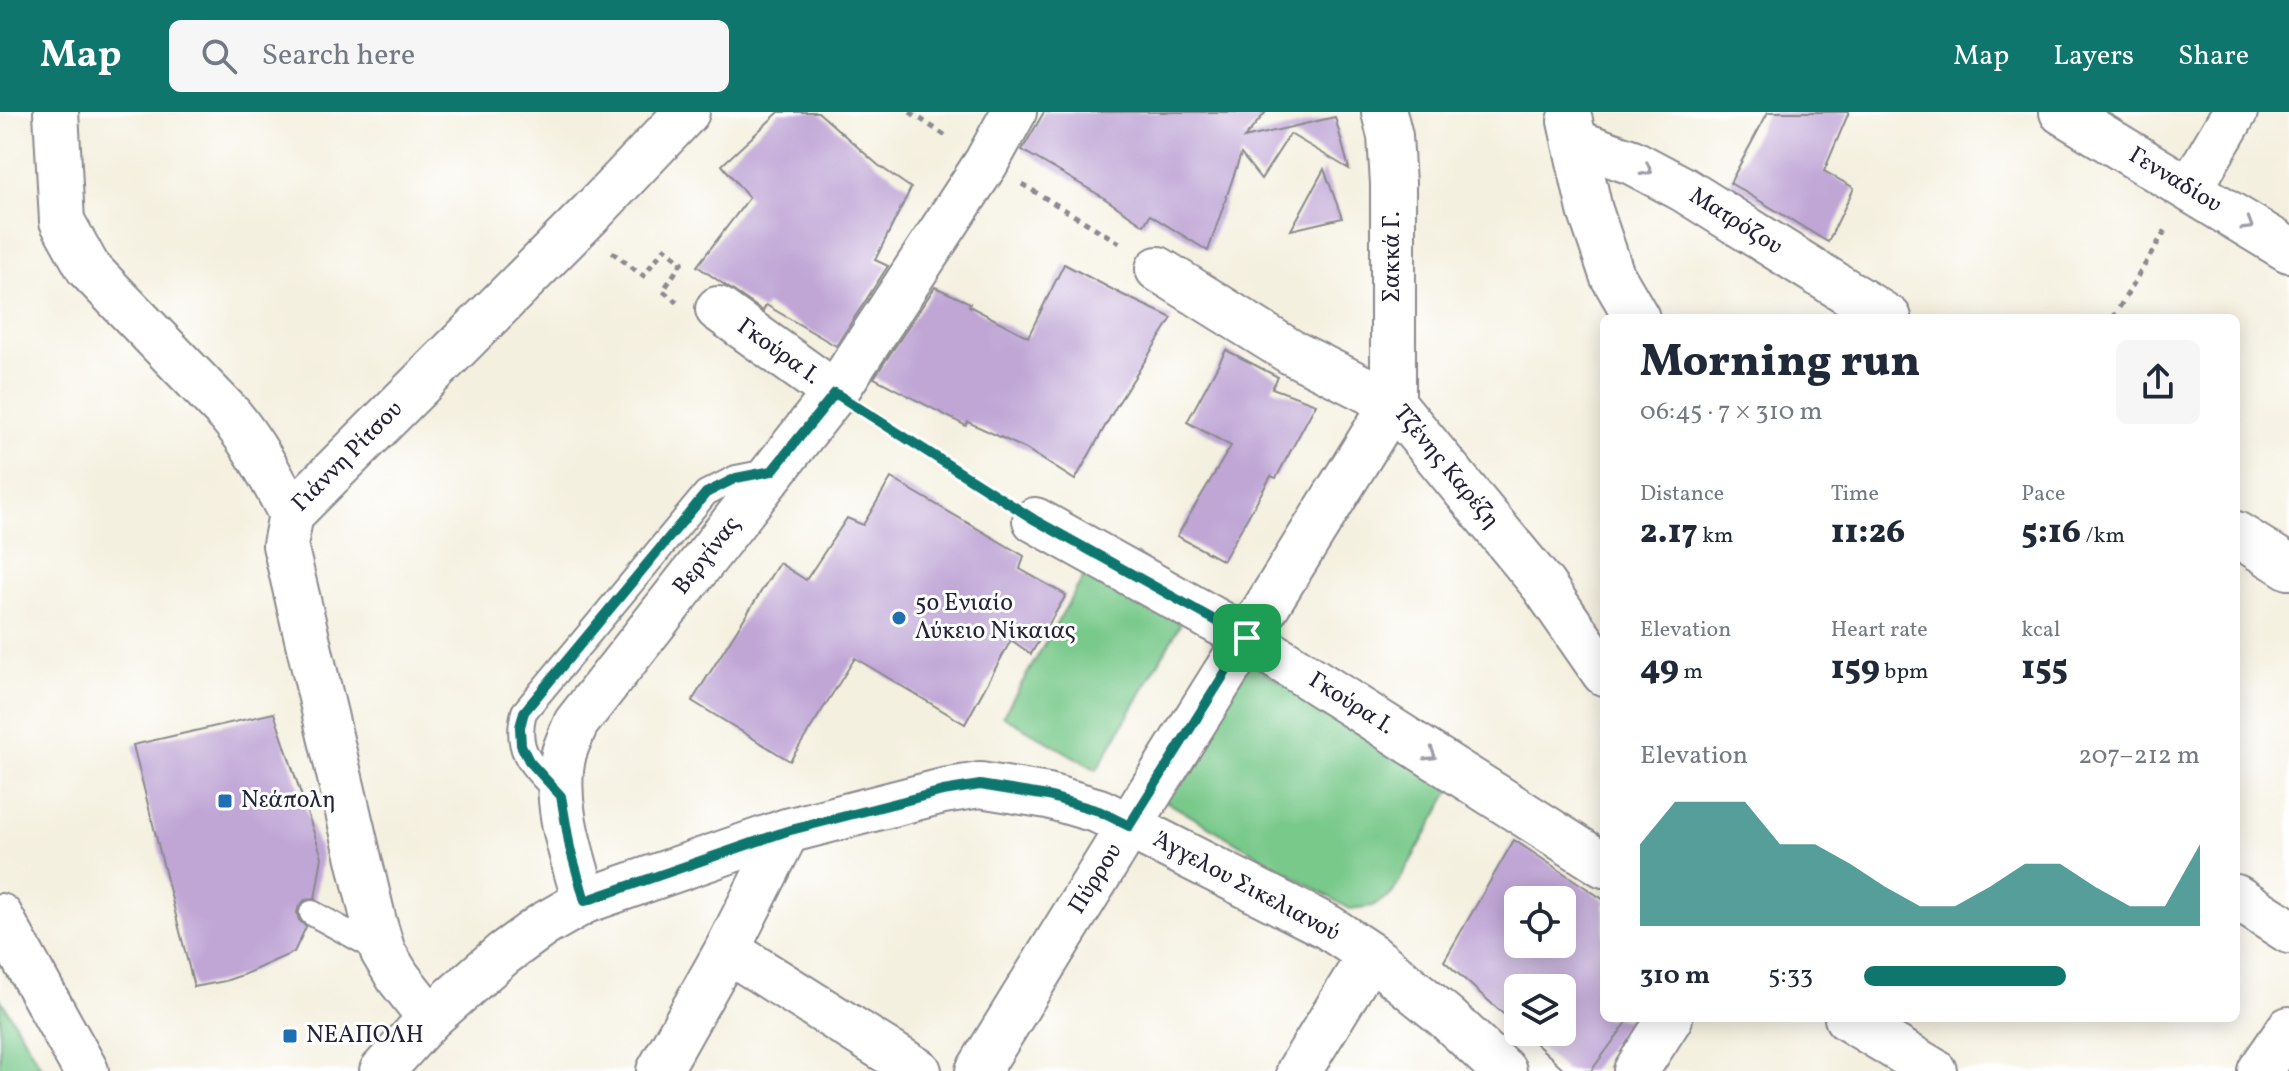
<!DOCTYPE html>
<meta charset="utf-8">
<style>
:root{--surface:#fff;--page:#f6f6f7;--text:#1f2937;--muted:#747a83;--accent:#0f766e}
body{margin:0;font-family:Vollkorn,serif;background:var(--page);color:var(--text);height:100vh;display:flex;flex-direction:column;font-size:30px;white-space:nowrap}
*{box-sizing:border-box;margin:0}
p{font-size:26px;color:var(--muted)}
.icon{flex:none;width:44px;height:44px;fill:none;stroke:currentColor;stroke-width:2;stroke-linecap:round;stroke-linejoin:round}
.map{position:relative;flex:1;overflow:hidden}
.drawer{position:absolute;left:1600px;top:202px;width:640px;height:708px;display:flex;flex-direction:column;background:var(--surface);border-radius:12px;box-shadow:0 4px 20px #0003}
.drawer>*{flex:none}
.tools{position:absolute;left:1504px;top:774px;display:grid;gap:16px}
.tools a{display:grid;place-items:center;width:72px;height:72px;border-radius:12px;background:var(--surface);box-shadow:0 4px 20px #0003;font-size:40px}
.pin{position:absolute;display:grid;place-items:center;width:68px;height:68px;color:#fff;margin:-34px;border-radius:16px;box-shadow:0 4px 12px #0006}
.round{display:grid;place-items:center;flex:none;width:84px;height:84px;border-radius:12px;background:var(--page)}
.head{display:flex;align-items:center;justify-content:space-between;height:136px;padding:0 40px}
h1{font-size:44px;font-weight:800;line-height:60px}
.metrics{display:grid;grid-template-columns:repeat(3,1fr);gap:12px;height:136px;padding:8px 40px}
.metrics div{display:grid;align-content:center}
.metrics b{font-size:34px;font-weight:800}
.metrics small{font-size:22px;font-weight:400}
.metrics p{font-size:22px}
.chart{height:224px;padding:16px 40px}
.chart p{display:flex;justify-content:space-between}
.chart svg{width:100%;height:144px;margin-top:8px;fill:var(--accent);opacity:.7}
ul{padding:0 40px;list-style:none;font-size:26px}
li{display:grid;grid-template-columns:128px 96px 1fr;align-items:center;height:60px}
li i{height:20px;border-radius:10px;background:var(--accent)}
header{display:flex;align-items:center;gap:48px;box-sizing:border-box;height:112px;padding:0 40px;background:var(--accent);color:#fff}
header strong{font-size:38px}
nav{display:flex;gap:44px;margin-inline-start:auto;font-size:28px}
.search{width:560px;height:72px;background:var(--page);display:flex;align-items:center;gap:20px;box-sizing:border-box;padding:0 28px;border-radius:12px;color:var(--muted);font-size:30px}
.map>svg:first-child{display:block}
.green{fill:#79c98b;stroke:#4e7663;stroke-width:2}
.building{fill:#bfa6d5;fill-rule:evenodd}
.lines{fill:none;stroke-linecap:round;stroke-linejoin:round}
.service-casing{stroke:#8b898d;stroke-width:28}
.minor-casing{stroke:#8b898d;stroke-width:48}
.tertiary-casing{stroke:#8b898d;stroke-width:48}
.path{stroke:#8b898d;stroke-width:5;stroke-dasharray:6 6;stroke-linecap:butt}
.service{stroke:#fff;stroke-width:24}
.minor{stroke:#fff;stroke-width:44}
.tertiary{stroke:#fff;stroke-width:44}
.oneway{stroke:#9c9ca7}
.route-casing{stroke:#fff;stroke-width:16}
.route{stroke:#0f766e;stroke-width:10}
.poi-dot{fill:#1f6fb2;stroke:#fff;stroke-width:3}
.labels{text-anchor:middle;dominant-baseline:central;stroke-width:6;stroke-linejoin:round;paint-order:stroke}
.street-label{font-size:24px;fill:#22223b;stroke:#fff}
.poi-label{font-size:24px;fill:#22223b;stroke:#fff;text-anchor:start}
</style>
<header>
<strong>Map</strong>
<div class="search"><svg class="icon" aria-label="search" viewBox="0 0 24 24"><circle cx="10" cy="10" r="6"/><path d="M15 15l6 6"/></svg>Search here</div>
<nav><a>Map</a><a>Layers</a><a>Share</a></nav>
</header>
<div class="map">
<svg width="2289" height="959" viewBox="0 0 2289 959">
<rect width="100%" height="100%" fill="#fff"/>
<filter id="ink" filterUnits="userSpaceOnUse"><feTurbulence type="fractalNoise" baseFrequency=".0125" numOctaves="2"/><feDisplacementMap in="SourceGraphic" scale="16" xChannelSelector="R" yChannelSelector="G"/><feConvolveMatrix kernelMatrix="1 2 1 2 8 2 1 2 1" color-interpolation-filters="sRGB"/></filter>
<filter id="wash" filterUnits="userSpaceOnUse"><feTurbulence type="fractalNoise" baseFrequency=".006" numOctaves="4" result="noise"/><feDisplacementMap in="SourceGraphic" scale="32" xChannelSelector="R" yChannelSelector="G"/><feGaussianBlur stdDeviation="1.8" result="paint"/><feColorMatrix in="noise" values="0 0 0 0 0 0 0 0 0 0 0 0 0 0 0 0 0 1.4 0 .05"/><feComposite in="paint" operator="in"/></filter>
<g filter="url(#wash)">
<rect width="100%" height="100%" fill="#f4f0df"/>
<!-- green -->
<g class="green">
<path d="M1088,457L1181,511L1097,658L1003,604Z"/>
<path d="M1244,547L1452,676L1392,782L1373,794L1350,797L1150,680Z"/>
<path d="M0,886L38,950L43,959H0Z"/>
</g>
<g id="blocks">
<!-- building -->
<g class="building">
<path d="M779,0H818L878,53L911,76L875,148L888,154L836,234L766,193L763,199L697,154L749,86L722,53Z"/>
<path d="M1044,0H1266L1244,26L1335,5L1349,57L1290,22L1261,67L1241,42L1208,139L1150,103L1144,113L1101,84L1022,38Z"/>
<path d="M1768,0H1849L1824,59L1854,76L1828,130L1730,71Z"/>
<path d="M1324,57L1342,106L1291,118Z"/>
<path d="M1064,152L1121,182L1172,206L1117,293L1075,368L1026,337L968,310L966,314L874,266L935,175L970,191L969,194L1028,225Z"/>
<path d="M1226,238L1278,265L1272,276L1316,292L1276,366L1271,364L1223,449L1177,424L1231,334L1187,310Z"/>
<path d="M891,366L1024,444L1020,457L1066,483L1031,542L1011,528L965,612L855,546L790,649L692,589L779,451L806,468L847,406L863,413Z"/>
<path d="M274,601L322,745L315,787L305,788L299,794L297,801L299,808L306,815L294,840L245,862L225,869L194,875L133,633Z"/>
<path d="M1514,728L1604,788V906H1630L1591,959H1566L1523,920H1562V876H1518V915L1444,849ZM1518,788H1562V832H1518Z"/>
</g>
</g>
</g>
<g filter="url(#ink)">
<use href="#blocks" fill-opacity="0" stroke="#8b898d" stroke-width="2"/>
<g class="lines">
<defs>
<g id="service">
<path d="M561,684C535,656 513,642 524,600L706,381L736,366L772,359"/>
<path d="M312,801L383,840"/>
</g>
<g id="minor">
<path d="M56,0L62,109L88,156L229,302C255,333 272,366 291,402"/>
<path id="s1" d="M2062,0L2289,138"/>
<path d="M1570,9L1590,98L1612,163L1637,206"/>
<path id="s2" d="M1575,30L1632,50L1683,77L1889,206"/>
<path d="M2190,77L2235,0"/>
<path id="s3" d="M1158,157L1291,240L1393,291L1543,473L1604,561"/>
<path id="s4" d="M718,197L835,281"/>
<path d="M1035,408L1247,526L1393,291V72L1390,24L1384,0"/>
<path d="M2236,422L2289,455"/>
<path d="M2236,785L2289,819"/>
<path id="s5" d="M585,789C572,743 552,689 564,641C567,631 572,621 576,611L835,281L986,51L1014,0"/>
<path d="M0,804L86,959"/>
<path d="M727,838L919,959"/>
<path id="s6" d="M430,906L398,865L383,840L374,810L285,433L291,402L593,99L687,0"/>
<path d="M382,959L430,906L503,842L543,813L585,789L787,719L943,679L980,673L1048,684L1099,699L1129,714L978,959"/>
<path d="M659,959L727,838L787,719"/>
<path d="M1299,959L1370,843"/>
<path d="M1636,959L1670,906"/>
<path d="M2260,959L2289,917"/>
</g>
<g id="tertiary">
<path d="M1847,906L1934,959"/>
<path id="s7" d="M1504,959L1446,905L1370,843L1328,815L1129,714L1247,526L1604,753"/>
</g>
</defs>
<!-- service casing -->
<use href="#service" class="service-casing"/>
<!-- minor casing -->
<use href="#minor" class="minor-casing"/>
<!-- tertiary casing -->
<use href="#tertiary" class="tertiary-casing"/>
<!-- path -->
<g class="path">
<path d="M910,0L949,26"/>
<path d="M1022,72L1123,133"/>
<path d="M612,140L643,164L665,136L682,150L663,179L677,190"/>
<path d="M2113,206L2168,114"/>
<path d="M870,304L1000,386"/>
</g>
<!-- service -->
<use href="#service" class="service"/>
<!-- minor -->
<use href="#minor" class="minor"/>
<!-- tertiary -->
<use href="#tertiary" class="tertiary"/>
</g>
<!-- one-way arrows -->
<defs><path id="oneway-chevron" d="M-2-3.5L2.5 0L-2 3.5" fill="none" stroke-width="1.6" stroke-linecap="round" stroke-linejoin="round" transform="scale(2)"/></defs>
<g class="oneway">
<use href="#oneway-chevron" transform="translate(1647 58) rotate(28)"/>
<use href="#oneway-chevron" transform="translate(2248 113) rotate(32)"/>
<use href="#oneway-chevron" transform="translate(1431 643) rotate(32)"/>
</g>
</g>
<g class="lines" filter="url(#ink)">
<defs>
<path id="route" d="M835,281L1035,408L1247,526L1129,714L1099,699L1048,684L980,673L943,679L787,719L585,789L570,736L561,684L529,649L521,633L520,615L524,600L706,381L736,366L772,359Z"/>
</defs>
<!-- route casing -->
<use href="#route" class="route-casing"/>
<!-- route -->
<use href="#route" class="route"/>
</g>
<!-- markers -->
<g class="poi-dot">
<circle cx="899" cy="506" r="8"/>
<rect x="217" y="681" width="16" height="16" rx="4"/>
<rect x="282" y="916" width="16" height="16" rx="4"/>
</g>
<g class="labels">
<!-- street labels -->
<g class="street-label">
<text stroke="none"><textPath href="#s1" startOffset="132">Γενναδίου</textPath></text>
<text stroke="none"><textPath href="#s2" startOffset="180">Ματρόζου</textPath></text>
<text transform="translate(1393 145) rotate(-90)">Σακκά Γ.</text>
<text stroke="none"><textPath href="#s4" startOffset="74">Γκούρα Ι.</textPath></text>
<text stroke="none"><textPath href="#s6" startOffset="612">Γιάννη Ρίτσου</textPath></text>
<text stroke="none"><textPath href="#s3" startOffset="354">Τζένης Καρέζη</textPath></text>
<text stroke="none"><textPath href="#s5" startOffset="396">Βεργίνας</textPath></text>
<text stroke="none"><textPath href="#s7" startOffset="796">Γκούρα Ι.</textPath></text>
<text transform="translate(1096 767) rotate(-58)">Πύρρου</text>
<text transform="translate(1246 775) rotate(28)">Άγγελου Σικελιανού</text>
</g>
<!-- poi labels -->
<g class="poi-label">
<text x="915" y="492">5ο Ενιαίο<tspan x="915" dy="28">Λύκειο Νίκαιας</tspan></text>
<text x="241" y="689">Νεάπολη</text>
<text x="306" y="924">ΝΕΑΠΟΛΗ</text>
</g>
</g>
</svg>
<div class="tools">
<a><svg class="icon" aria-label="locate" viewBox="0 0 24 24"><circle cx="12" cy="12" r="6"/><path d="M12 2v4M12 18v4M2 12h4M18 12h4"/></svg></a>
<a><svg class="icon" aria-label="layers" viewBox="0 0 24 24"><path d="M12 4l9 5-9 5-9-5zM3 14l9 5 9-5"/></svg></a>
</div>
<div class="pin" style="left:1247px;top:526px;background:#1e9e55"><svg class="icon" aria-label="arrive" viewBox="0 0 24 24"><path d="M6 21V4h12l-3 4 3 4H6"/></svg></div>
<section class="drawer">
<div class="head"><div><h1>Morning run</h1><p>06:45 · 7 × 310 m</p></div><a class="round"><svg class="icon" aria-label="share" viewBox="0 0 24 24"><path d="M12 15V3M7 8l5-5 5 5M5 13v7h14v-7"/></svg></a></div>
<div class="metrics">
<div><p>Distance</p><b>2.17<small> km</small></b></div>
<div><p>Time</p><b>11:26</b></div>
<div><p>Pace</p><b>5:16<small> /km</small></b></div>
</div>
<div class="metrics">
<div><p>Elevation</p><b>49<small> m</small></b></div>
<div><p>Heart rate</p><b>159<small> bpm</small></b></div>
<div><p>kcal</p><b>155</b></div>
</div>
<div class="chart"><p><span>Elevation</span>207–212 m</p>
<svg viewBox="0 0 160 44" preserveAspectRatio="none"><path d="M0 44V19L10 6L20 6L30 6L40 19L50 19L60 25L70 32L80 38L90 38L100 32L110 25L120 25L130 32L140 38L150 38L160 19V44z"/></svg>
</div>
<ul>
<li><b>310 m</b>5:33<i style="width:60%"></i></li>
</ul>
</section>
</div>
